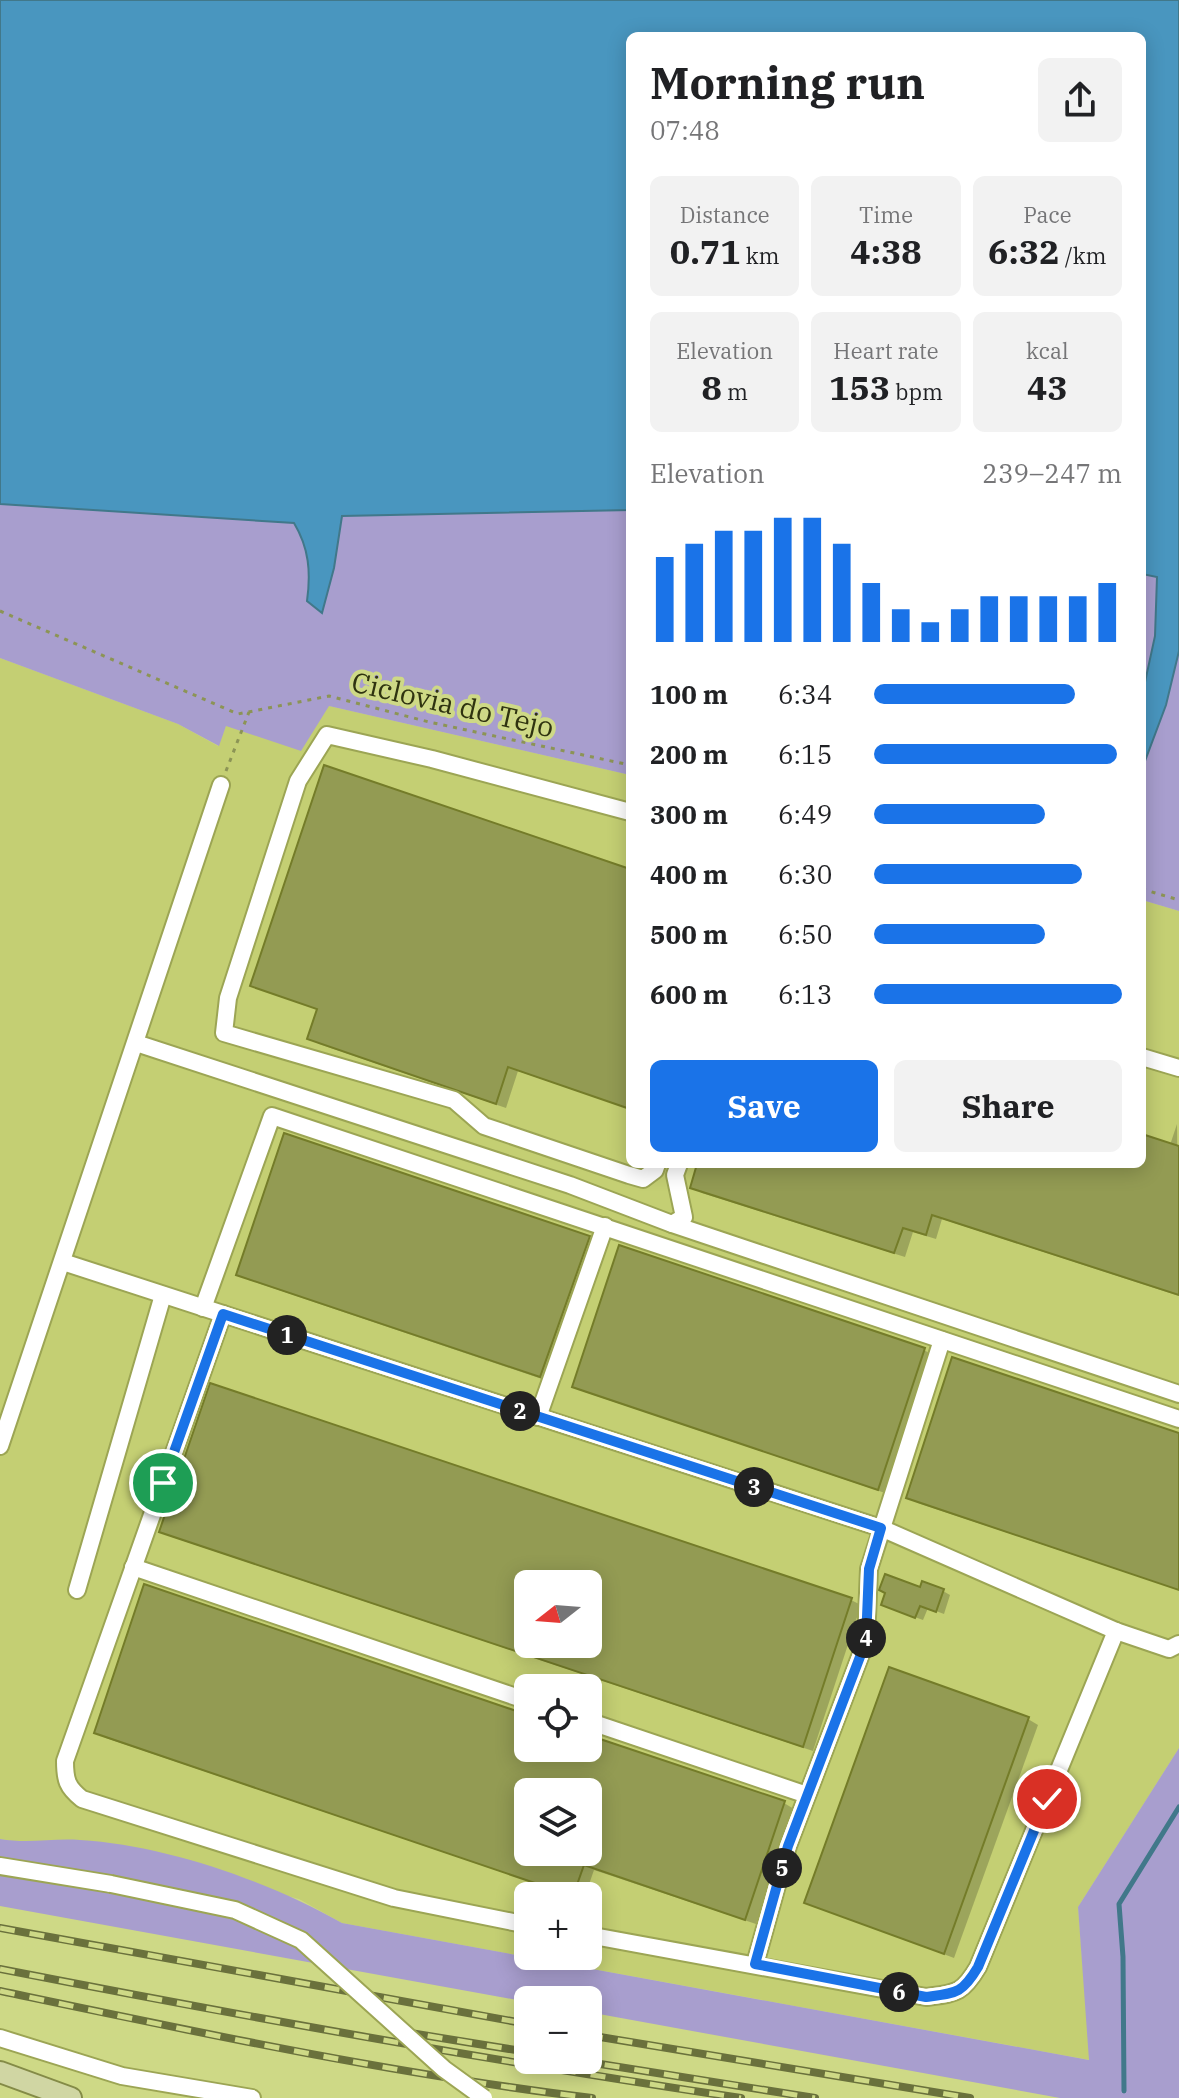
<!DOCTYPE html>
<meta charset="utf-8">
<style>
:root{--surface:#fff;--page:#f2f2f2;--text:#202124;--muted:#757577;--accent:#1a73e8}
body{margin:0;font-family:"IBM Plex Serif",serif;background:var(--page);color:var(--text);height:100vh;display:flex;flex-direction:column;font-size:30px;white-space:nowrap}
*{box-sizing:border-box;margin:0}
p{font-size:26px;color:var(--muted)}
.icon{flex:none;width:44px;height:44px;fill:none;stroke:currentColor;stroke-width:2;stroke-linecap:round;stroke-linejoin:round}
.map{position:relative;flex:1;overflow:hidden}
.sheet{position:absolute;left:626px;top:32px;width:520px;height:1136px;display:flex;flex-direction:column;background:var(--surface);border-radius:12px;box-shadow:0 4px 20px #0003}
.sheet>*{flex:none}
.needle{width:52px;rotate:253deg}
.fabs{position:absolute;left:514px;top:1570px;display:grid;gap:16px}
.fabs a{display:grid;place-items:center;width:88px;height:88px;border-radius:12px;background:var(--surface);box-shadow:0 4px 20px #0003;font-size:40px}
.pin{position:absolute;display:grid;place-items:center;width:68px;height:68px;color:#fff;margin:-34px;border:4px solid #fff;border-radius:50%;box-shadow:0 2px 8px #0007}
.km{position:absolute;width:40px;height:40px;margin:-20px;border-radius:50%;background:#222;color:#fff;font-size:22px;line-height:40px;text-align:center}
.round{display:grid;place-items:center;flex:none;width:84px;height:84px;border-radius:12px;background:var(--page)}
.summary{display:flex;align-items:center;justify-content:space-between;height:136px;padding:0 24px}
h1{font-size:44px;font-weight:800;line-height:60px}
.metrics{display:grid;grid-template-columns:repeat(3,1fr);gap:12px;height:136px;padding:8px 24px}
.metrics div{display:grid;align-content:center;border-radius:12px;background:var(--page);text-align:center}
.metrics b{font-size:34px;font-weight:800}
.metrics small{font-size:22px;font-weight:400}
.metrics p{font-size:22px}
.chart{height:224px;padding:16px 24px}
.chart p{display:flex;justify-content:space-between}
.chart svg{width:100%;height:144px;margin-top:8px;stroke:var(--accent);stroke-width:6}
.button{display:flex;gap:16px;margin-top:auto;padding:16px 24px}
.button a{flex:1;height:92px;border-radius:12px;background:var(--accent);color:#fff;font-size:32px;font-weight:800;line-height:92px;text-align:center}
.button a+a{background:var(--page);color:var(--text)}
ul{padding:0 24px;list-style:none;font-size:26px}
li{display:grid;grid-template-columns:128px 96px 1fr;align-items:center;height:60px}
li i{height:20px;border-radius:10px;background:var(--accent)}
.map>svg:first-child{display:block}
.built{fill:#c4cf73;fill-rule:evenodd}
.green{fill:#a89ece}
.water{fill:#4996bf;stroke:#41788a;stroke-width:2}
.shadow{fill:#0003;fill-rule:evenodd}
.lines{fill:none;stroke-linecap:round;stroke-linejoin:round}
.stream{stroke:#41788a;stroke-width:5}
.building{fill:#939b53;stroke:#747c29;stroke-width:2;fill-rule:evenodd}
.minor-casing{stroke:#9ca554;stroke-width:20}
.major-casing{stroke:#848b47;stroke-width:24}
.path{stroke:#8c9455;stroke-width:3;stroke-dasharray:4 6;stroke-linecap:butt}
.minor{stroke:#fff;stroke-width:16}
.major{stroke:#d0d6a3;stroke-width:20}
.rail-casing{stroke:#6a713c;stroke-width:8}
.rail{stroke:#ced986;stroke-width:5;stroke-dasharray:15;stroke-linecap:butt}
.minor-bridge-casing{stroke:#9ca554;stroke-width:20;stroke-linecap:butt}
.minor-bridge{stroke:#fff;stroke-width:16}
.route-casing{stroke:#fff;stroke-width:16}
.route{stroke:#1a73e8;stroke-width:10}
.labels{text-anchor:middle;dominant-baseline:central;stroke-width:8;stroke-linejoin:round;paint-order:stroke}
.street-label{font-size:28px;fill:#2f3310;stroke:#ced986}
</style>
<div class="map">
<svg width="1179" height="2098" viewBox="0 0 1179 2098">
<rect width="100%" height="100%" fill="#ced986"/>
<!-- built -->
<path class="built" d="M0,658L178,724L218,746L226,726L329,706L630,775V1164H1142V900L1179,911V1748L1078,1907L1090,2060L342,1923L299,1899L79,1840L25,1843L0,1839ZM528,1584H588V1644H528ZM528,1688H588V1748H528ZM528,1792H588V1852H528ZM528,1896H588V1956H528Z"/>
<!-- green -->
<g class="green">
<path d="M0,504L294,523C310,550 311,570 307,601L322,612L334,568L341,516L630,510V775L329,706L301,751L226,726L219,746L178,724L0,658Z"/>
<path d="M1142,574L1157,577L1155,636L1142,696Z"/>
<path d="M1179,632V911L1142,900V769Z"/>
<path d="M1179,1748V2098H1060L588,2012V2000L528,2002L0,1906V1839C29,1844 52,1838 80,1840C165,1845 268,1881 342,1923L1089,2060L1078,1907Z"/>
</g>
<!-- water -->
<path class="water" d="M0,0H1179V651L1166,705L1142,769V696L1155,636L1157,577L1142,574V36H630V510L342,516L334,568L322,613L307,601C311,572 309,548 294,523L0,504Z"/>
<!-- shadow -->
<g class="shadow">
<path d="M630,871V1109L518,1071L506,1108L319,1044L309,1038L319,1010L252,985Z"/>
<path d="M1177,1124L1179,1296L942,1219L936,1239L913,1232L905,1257L702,1193L692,1187L699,1164H1142V1136L1170,1145Z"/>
<path d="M589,1238L599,1243L551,1382L249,1280L239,1274Z"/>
<path d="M924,1350L934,1356L888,1494L585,1392L575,1386Z"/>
<path d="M1179,1435V1590L918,1503L908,1497Z"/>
<path d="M162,1531L851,1600L861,1605L813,1751L172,1537ZM528,1584H588V1644H528Z"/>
<path d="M921,1590L943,1591L950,1595L944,1614L928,1608L923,1620L890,1608L887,1593Z"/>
<path d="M528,1716V1748H588V1737L784,1803L794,1809L756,1924L594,1870L585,1896H573L106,1738L96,1732ZM528,1792H588V1852H528Z"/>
<path d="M1028,1719L1038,1725L954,1958L806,1902Z"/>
</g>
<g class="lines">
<!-- stream -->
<path class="stream" d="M1124,2091L1123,1957L1119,1904L1179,1807"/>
</g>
<!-- building -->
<g class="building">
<path d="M324,765L630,869V1109L508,1067L496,1104L307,1039L317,1009L250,986Z"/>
<path d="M284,1133L590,1236L540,1377L236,1275Z"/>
<path d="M1142,1134L1179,1146V1295L932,1215L926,1235L903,1228L894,1253L690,1188L697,1164H1142Z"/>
<path d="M619,1245L925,1348L878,1490L572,1387Z"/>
<path d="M952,1357L1179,1433V1590L906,1498Z"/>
<path d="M210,1383L852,1598L803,1747L159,1532ZM528,1584H588V1644H528Z"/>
<path d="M885,1574L920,1587L922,1581L944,1589L936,1612L920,1606L915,1618L881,1605L885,1593L879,1590Z"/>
<path d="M144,1584L528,1715V1748H588V1735L785,1801L745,1920L584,1865L573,1896L94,1733ZM528,1792H588V1852H528Z"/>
<path d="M889,1667L1029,1717L944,1954L804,1903Z"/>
</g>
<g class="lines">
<defs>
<g id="minor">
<path d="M630,812L432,759L327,735L298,781L228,998L224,1033L454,1100L484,1126L629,1175L643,1179L655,1170L657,1164"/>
<path d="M136,1043L570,1185L672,1224L1179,1394"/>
<path d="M1142,1057L1179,1068"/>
<path d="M672,1224L684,1217L675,1175L679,1164"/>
<path d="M63,1262L881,1528L1116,1631L1169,1649L1179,1644"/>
<path d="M203,1308L272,1116L1179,1419"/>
<path d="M223,1314L65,1761C65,1780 67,1787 82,1799L394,1898L528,1925"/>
<path d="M538,1417L605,1226"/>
<path d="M0,1446L221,785"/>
<path d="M133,1567L528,1701"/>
<path d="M77,1590L163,1295"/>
<path d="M588,1721L807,1795"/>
<path d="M0,1866L111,1884"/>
<path d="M588,1935L926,1997C956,1993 962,1994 978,1967L1116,1631"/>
<path d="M755,1964L788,1846L866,1641L869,1569L942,1340"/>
<path d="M0,2038L122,2076L252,2098"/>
</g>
<path id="major" d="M0,2072L71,2098"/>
</defs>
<!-- minor casing -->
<use href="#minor" class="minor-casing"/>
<!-- major casing -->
<use href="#major" class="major-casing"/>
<!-- path -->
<g class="path">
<path d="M0,611L238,714L329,696L429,722L630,765"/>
<path d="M226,771L249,712"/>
<path d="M1142,889L1179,900"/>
</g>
<!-- minor -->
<use href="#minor" class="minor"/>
<!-- major -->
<use href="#major" class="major"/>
<defs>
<g id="rail">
<path d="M0,1928L528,2024"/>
<path d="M0,1969C246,2017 493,2061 741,2098"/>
<path d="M0,1991C196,2032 392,2074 592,2098"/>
<path d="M398,2031L528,2052"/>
<path d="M588,2035L970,2098"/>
<path d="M575,2060L815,2098"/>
</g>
</defs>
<!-- rail casing -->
<use href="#rail" class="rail-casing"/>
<!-- rail -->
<use href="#rail" class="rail"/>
<defs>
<path id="minor-bridge" d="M111,1884L235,1910L301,1940L444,2069L484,2098"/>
</defs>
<!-- minor-bridge casing -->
<use href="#minor-bridge" class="minor-bridge-casing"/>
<!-- minor-bridge -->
<use href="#minor-bridge" class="minor-bridge"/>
</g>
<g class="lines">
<defs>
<path id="route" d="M163,1483L223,1314L881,1528L869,1569L866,1641L788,1846L755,1964L926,1997C956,1993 962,1994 978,1967L1047,1799"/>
</defs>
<!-- route casing -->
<use href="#route" class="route-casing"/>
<!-- route -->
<use href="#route" class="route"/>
</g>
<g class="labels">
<!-- street labels -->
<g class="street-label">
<text transform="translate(453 704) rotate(13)">Ciclovia do Tejo</text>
</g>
</g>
</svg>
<div class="fabs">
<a><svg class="needle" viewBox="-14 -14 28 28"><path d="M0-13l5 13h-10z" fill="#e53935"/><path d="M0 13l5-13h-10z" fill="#757577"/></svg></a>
<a><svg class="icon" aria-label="locate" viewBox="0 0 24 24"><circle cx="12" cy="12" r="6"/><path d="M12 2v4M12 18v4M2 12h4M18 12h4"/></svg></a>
<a><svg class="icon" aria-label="layers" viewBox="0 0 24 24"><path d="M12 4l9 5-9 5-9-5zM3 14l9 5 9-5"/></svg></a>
<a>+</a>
<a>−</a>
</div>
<div class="pin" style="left:163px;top:1483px;background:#1e9e55"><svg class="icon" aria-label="arrive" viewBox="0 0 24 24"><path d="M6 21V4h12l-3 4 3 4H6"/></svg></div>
<div class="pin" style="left:1047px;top:1799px;background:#d93025"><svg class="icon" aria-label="check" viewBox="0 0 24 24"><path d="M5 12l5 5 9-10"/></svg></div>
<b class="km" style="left:287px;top:1335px">1</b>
<b class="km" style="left:520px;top:1411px">2</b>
<b class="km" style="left:754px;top:1487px">3</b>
<b class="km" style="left:866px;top:1638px">4</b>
<b class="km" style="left:782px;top:1868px">5</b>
<b class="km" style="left:899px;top:1992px">6</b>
<section class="sheet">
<div class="summary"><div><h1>Morning run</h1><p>07:48</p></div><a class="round"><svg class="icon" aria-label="share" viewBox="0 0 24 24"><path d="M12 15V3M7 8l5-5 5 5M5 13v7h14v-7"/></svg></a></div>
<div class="metrics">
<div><p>Distance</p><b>0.71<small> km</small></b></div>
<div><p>Time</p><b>4:38</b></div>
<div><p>Pace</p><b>6:32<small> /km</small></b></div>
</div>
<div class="metrics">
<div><p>Elevation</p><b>8<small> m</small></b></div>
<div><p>Heart rate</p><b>153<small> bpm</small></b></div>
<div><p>kcal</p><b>43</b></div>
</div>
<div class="chart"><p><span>Elevation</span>239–247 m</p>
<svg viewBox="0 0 160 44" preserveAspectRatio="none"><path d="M5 44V18M15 44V14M25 44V10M35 44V10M45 44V6M55 44V6M65 44V14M75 44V26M85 44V34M95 44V38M105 44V34M115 44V30M125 44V30M135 44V30M145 44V30M155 44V26"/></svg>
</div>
<ul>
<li><b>100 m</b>6:34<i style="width:81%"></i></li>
<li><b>200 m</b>6:15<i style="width:98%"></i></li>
<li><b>300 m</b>6:49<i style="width:69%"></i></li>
<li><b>400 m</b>6:30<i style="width:84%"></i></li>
<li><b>500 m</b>6:50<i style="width:69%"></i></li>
<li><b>600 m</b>6:13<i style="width:100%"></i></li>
</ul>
<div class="button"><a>Save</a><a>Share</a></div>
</section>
</div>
